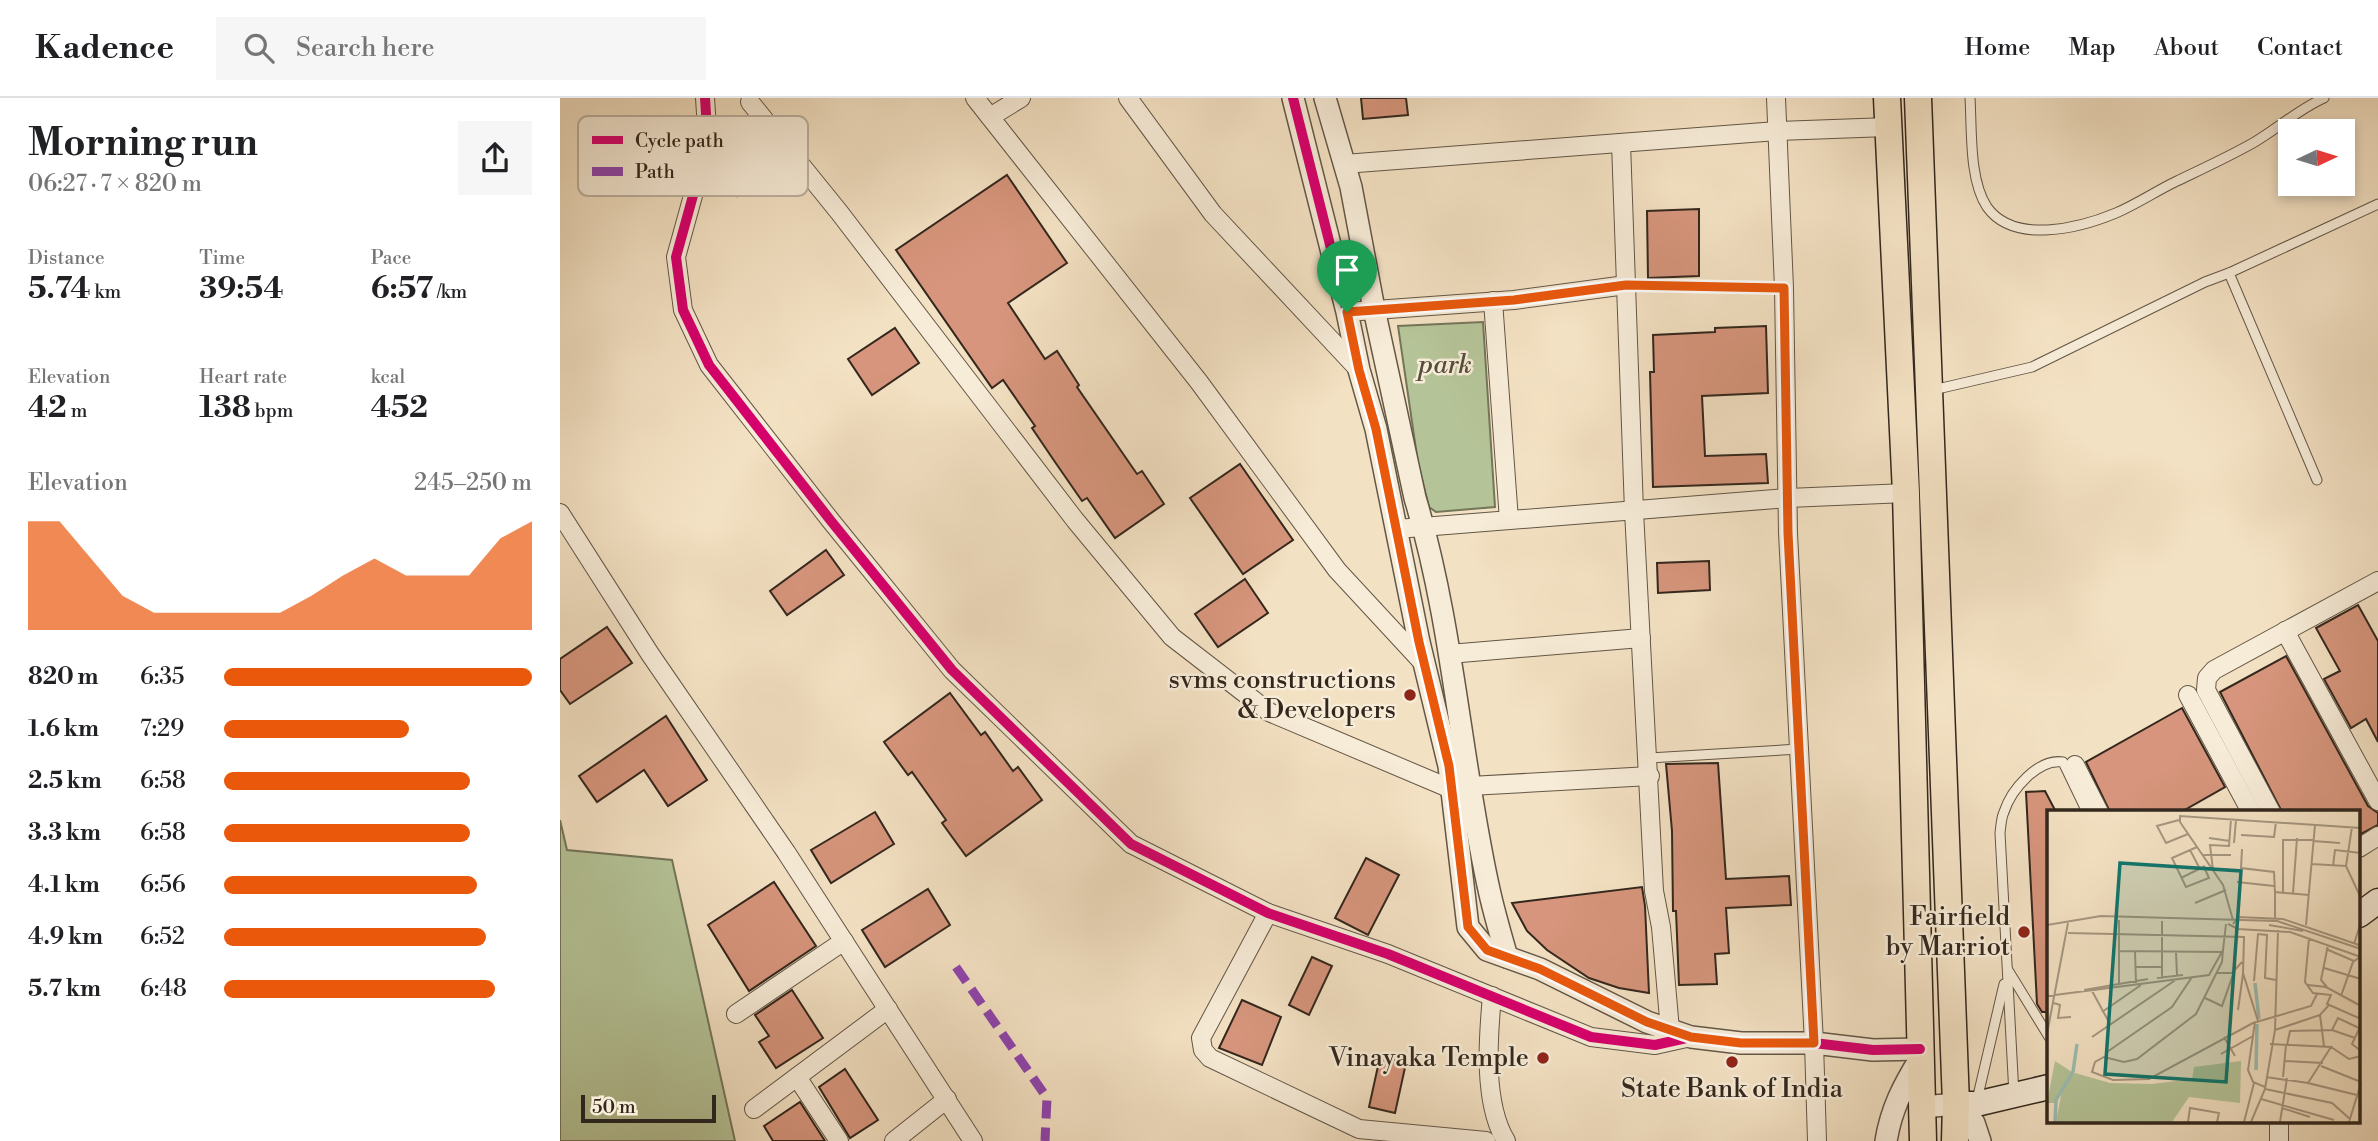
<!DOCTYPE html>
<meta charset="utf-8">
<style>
:root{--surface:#fff;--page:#f6f6f6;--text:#202124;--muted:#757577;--line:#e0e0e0;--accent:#ea580c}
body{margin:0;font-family:"Libre Bodoni",serif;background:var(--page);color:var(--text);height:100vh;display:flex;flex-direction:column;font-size:26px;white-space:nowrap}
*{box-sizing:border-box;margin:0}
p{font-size:23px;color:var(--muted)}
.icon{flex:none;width:38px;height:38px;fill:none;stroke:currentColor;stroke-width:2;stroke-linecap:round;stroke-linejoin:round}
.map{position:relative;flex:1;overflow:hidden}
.drawer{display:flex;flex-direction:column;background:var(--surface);width:560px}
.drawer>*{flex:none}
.needle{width:46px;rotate:86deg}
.tools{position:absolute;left:1718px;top:21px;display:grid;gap:14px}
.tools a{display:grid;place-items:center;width:77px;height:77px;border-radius:0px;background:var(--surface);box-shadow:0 4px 10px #0003;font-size:35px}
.scale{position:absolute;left:21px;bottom:18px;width:135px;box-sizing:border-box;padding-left:7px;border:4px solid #33271d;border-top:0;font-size:19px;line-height:24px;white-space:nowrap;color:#33271d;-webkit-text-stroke:5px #f7ecd8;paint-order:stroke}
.pin{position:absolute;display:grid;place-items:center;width:60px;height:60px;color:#fff;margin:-72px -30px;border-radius:50% 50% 50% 0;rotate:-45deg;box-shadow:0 0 7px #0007}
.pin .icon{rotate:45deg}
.round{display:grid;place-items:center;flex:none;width:74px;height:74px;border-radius:0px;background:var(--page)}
.headline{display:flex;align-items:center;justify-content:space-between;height:119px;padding:0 28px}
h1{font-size:38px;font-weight:800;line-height:52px}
.figures{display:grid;grid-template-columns:repeat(3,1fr);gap:10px;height:119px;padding:7px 28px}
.figures div{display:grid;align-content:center}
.figures b{font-size:30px;font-weight:800}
.figures small{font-size:19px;font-weight:400}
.figures p{font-size:19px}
.chart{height:196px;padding:14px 28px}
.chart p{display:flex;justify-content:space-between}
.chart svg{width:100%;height:126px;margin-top:7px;fill:var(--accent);opacity:.7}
ul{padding:0 28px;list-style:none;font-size:23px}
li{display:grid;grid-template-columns:112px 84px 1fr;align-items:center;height:52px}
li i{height:18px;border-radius:9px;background:var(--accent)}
header{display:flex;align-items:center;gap:42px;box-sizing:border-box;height:98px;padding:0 35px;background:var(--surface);border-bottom:2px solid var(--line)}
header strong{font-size:33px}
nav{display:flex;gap:38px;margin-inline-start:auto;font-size:24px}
.search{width:490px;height:63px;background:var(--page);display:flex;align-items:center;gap:18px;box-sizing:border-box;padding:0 24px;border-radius:0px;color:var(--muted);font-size:26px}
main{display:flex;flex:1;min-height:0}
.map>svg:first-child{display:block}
.green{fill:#b5c498;stroke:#74765a;stroke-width:2}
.building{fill:#d6957c;stroke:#33271d;stroke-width:2}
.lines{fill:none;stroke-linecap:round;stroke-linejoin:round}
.service-casing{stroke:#635646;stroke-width:11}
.minor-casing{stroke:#635646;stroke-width:20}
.tertiary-casing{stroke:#635646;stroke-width:24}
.secondary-casing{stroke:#33271d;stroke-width:27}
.primary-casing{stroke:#33271d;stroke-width:29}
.service{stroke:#f7ecd8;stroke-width:9}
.minor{stroke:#f7ecd8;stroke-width:18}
.tertiary{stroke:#f7ecd8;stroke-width:21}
.secondary{stroke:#f7ecd8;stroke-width:24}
.primary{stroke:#f3e1c3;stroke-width:26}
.quiet{stroke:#8e44ad;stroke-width:9;stroke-dasharray:18 9;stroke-linecap:butt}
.cycleway-casing{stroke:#f7ecd8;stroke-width:15}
.cycleway{stroke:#d6006c;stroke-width:10}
.route-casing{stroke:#fff;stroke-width:14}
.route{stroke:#ea580c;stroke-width:9}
.poi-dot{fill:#8f2418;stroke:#f7ecd8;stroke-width:2.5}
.labels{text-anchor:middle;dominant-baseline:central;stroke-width:5;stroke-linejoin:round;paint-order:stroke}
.park-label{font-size:26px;font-style:italic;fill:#544e3c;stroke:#f7ecd8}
.poi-label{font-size:26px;fill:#33271d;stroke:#f7ecd8;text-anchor:end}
.inset-river{fill:none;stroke:#9bbeb2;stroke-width:3.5}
.inset-road{fill:none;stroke:#a69781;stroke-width:2}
.view{fill:#0f766e;fill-opacity:0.15;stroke:#0f766e;stroke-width:3.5}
.inset-edge{fill:none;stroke:#33271d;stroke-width:3.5}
.key{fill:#f7ecd8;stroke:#bcb1a0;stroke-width:2}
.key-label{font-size:19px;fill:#33271d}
</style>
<header>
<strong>Kadence</strong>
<div class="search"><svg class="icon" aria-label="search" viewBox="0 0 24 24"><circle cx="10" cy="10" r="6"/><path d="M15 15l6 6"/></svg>Search here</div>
<nav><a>Home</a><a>Map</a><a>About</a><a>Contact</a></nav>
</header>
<main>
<section class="drawer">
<div class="headline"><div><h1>Morning run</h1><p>06:27 · 7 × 820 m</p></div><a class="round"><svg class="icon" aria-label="share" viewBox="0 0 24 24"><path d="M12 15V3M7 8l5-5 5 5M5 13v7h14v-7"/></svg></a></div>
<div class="figures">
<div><p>Distance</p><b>5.74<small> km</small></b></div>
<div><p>Time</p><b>39:54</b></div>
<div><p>Pace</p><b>6:57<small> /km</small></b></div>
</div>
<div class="figures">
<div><p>Elevation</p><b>42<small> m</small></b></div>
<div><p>Heart rate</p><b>138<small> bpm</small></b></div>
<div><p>kcal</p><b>452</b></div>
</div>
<div class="chart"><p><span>Elevation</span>245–250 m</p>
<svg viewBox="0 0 160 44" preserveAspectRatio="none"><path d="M0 44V6L10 6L20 19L30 32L40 38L50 38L60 38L70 38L80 38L90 32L100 25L110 19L120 25L130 25L140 25L150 12L160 6V44z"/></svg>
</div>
<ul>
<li><b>820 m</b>6:35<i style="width:100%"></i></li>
<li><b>1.6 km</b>7:29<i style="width:60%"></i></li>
<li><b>2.5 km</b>6:58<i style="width:80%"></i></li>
<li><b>3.3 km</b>6:58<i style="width:80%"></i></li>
<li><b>4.1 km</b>6:56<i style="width:82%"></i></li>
<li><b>4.9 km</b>6:52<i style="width:85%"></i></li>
<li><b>5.7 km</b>6:48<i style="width:88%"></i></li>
</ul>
</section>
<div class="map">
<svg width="1818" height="1043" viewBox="0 0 1818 1043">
<rect width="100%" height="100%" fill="#f3e1c3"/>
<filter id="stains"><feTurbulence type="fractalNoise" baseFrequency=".00286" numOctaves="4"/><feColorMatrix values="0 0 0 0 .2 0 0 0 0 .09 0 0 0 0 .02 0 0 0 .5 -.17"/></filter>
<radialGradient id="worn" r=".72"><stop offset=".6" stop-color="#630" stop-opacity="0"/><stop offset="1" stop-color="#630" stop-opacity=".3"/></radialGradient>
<!-- green -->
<g class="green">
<path d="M923,224L935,409L876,414L869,409L858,365L838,228Z"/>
<path d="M0,722L7,752L112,762L175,1043H0Z"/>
</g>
<!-- building -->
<g class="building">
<path d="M801,0H846L848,17L803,21Z"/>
<path d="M447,77L507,165L448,205L485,261L497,253L519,287L517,289L577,376L582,373L604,406L555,440L527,400L522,403L495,364L472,330L475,328L443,282L432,290L336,152Z"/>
<path d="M1139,111V178L1088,180L1087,113Z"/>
<path d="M1206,228L1208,295L1142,298L1145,358L1206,356L1208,385L1093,389L1090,274H1094L1093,237L1155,234V230Z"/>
<path d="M335,230L359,265L312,297L288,261Z"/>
<path d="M680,366L733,442L683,476L630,400Z"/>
<path d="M266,452L284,477L227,517L210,493Z"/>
<path d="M1149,463L1150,492L1098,495L1097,465Z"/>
<path d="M685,481L708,515L658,549L635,516Z"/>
<path d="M1798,507L1818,543V644L1806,621L1791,630L1764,581L1780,573L1756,530Z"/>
<path d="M47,529L72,565L10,606L0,592V561Z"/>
<path d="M1726,558L1808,708L1818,715V727L1799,737V714H1722L1660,594Z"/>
<path d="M390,595L421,637L425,634L453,673L458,669L482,702L406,758L382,725L386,722L352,674L348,677L324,644Z"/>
<path d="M1622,610L1665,689L1621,714H1550L1526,664Z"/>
<path d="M106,618L147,682L108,708L84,672L37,704L19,678Z"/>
<path d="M1158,665L1166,781L1229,778L1231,807L1166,810L1169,855L1155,856L1157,886L1119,887L1116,813H1113L1112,733L1106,666Z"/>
<path d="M1485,693L1496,714H1489V914H1482L1477,906L1466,694Z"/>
<path d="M315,714L334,746L271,785L251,752Z"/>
<path d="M806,760L839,777L808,837L775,820Z"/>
<path d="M214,784L256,848L189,893L148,827Z"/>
<path d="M1082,789L1085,808L1089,895L1059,890L1029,880L987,852L967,833L952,805Z"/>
<path d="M368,791L390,827L325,869L302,832Z"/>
<path d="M752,859L772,868L749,917L729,907Z"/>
<path d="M232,892L263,940L216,970L199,944L209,938L195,917Z"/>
<path d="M682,902L721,919L702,967L659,950Z"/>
<path d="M820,959L846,965L835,1015L809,1009Z"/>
<path d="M285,971L318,1022L290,1040L259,989Z"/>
<path d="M240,1004L265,1043H213L204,1028Z"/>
</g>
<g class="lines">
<defs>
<g id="service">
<path d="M1410,0C1412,32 1409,82 1427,109C1454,147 1520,130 1556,115C1577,106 1596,93 1617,83C1642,71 1668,59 1693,45C1717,31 1739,11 1764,0"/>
<path d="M1669,175L1757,382"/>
<path d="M1066,187L1224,190"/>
<path d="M1373,292L1472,269L1645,184L1669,175L1818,106"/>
<path d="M1089,660L1239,651"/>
<path d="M1448,872L1489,939"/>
<path d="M1454,997L1440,735C1441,728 1441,720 1444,714C1451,692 1478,660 1503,664L1527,714"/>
<path d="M1417,1002L1444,886"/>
</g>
<g id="minor">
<path d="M145,0L147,31L139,76L116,159L123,212L149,267L271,423L392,572L571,746L708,815L828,856L1031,939L1095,947L1131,939"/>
<path d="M415,0L639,284L777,472L864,566"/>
<path d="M568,0L653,116L799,272"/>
<path d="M1216,0L1224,190L1228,435L1254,945L1257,1043"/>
<path d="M190,4L279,114L515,422L612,539L709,614L891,691"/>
<path d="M430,19L461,0"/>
<path d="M1061,45L1074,413L1094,793L1101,829L1110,932"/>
<path d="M141,66L177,89L230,52"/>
<path d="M784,66L1217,33L1328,29"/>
<path d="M933,203L949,422"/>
<path d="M787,214L954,202L1066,187"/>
<path d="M0,415L90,556L226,754L413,1043"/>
<path d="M837,431L1228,400L1346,395"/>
<path d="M1725,533L1818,703"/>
<path d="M889,556L1081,540"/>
<path d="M1628,597L1691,714"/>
<path d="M1515,667L1539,714"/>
<path d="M910,688L1090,678"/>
<path d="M1711,714L1646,592L1647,580L1654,572L1818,483"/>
<path d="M1799,750L1818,738"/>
<path d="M708,815L641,940L643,952L650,960L799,1031L926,1043"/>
<path d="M932,898C928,941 923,1005 946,1043"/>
<path d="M176,916L284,843"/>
<path d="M237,979L279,1043"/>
<path d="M194,1011L328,911"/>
<path d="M334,1043L387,1001"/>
<path d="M1719,1043V1024"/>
</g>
<g id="tertiary">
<path d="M733,0L787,214L799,272L816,331L859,544L889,668L908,829L927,852L980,871L1087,924L1131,939L1181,945H1254L1313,952L1360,951"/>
<path d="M765,0L791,89L814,211L855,400C893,526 900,659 928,787C933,811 940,835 947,859"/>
<path d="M1363,1009L1396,1006L1414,1025L1420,1043"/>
<path d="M1326,1043C1331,1012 1343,988 1360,961"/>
</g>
<g id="secondary">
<path d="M1799,817L1818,803"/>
<path d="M1396,1006H1416L1489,989"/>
</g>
<g id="primary">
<path d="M1327,0L1346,395L1363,1043"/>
<path d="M1358,0L1396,1006L1395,1043"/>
</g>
</defs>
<!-- service casing -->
<use href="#service" class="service-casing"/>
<!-- minor casing -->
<use href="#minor" class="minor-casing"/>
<!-- tertiary casing -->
<use href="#tertiary" class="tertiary-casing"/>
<!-- secondary casing -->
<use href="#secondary" class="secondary-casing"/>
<!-- primary casing -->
<use href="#primary" class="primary-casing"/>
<!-- service -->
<use href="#service" class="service"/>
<!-- minor -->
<use href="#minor" class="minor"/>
<!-- tertiary -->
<use href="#tertiary" class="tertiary"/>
<!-- secondary -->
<use href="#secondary" class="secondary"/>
<!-- primary -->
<use href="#primary" class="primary"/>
<!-- quiet -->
<path class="quiet" d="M396,869L487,1000L485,1043"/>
<defs>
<g id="cycleway">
<path d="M145,0L147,31L139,76L116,159L123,212L149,267L271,423L392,572L571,746L708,815L828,856L1031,939L1095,947L1131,939"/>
<path d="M733,0L787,214L799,272L816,331L859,544L889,668L908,829L927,852L980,871L1087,924L1131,939L1181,945H1254L1313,952L1360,951"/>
</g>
</defs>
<!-- cycleway casing -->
<use href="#cycleway" class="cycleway-casing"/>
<!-- cycleway -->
<use href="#cycleway" class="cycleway"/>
</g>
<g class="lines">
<defs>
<path id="route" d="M1066,187L1224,190L1228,435L1254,945H1181L1131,939L1087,924L980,871L927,852L908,829L889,668L859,544L816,331L799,272L787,214L954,202Z"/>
</defs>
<!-- route casing -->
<use href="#route" class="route-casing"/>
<!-- route -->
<use href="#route" class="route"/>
</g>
<!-- markers -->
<g class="poi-dot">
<circle cx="850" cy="597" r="7"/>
<circle cx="1464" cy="834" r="7"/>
<circle cx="983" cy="960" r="7"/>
<circle cx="1172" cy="964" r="7"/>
</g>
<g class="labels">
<!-- park labels -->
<g class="park-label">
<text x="885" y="267">park</text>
</g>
<!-- poi labels -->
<g class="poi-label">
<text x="836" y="582">svms constructions<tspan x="836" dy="30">&amp; Developers</tspan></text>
<text x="1450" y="819">Fairfield<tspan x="1450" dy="30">by Marriot</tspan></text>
<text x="969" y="960">Vinayaka Temple</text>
<text x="1172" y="991" text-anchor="middle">State Bank of India</text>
</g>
</g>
<!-- overview -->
<g transform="translate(1487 712)">
<rect width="313" height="313" fill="#f3e1c3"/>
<path d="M8,251L25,262L8,293H0ZM194,251L193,293L142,287L125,312H9L16,275L28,263L63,273L105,274L145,269L147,257Z" fill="#b5c498"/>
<path class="inset-river" d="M208,173L212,209M209,260L210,214M8,312L9,290L26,262L30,234"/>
<path class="inset-road" d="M132,10L110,16L119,33L141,24M194,25L227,27L229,12M162,28L183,31M266,31L293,33M187,33L189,10M150,37L125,48L139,77L162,68L157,57M195,39L194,58L227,62L228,82L262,85M143,40L153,59M155,45H184M264,54L299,56L305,17M286,56L288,40L314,43M299,56L313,86M166,60L163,35L182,36L184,9M134,68L158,56M190,72L227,76M228,82V108M236,83V30H266M246,83L250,28M148,93L179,80M186,110L176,75L133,12V6L314,18M115,111V169M181,114L191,119L243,122L314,147M186,114L191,107L236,109L312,135M0,115L54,106L230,111L314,139M222,115L256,121M259,115L268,15M21,123L197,127L196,163L211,211M262,128L258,172L266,183L284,185L280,194L314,209M307,134L314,112M279,139L307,151M176,140L175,152L149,204L90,249L77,252L57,247L48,252L45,262L66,270L102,269L206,213L264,196L270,184M72,141L175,142M88,142L89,173M129,143L130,165M89,157H115M277,158L314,169M170,163H185L195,152M110,168L136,165M207,171L211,124L220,125L218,168L229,170M72,173V110M261,175L279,177L314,196M280,177L274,170L281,135M44,179L63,214M37,180L101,169M0,186L162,165L176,140L179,114M294,186L306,152L313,147M158,188L175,196L187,162M7,193L13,195L11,208L24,207M191,200L196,164M55,202L94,175M273,205L277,236M208,212L201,260L206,272L218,277M314,215L305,234L314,241M228,220L273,205L282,195M285,220L308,228M0,224L21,113M45,227L130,169M177,227L188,246M223,234L284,237L261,273L314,286M240,235L243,221L285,220L291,208L312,218M284,237L302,249L314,246M60,242L125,197L145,167M174,244L206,226M237,251L276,253M274,256L314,272M219,267L261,273M236,267L239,235M218,279L285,293L303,309M214,289L287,310M235,298L263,307M141,312L143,298L172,303L170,312M197,312L207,273M204,312L218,279L228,220L231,120M233,312L240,268M302,312L314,273"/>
<path class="view" d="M73,53L194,61L179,272L58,264Z"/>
<rect width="313" height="313" class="inset-edge"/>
</g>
<!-- legend -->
<rect x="18" y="18" width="230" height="80" rx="10" class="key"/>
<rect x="32" y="38" width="31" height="8" fill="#d6006c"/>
<rect x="32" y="69" width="31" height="9" fill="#8e44ad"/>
<g class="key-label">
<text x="75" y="49">Cycle path</text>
<text x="75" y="80">Path</text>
</g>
<rect width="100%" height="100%" filter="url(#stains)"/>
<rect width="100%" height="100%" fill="url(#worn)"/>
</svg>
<div class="tools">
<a><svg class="needle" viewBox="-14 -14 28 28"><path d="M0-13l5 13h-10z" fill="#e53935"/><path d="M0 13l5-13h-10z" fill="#757577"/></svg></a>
</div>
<div class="scale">50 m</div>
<div class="pin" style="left:787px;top:214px;background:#1e9e55"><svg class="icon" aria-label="arrive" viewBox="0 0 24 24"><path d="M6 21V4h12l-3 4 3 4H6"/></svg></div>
</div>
</main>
